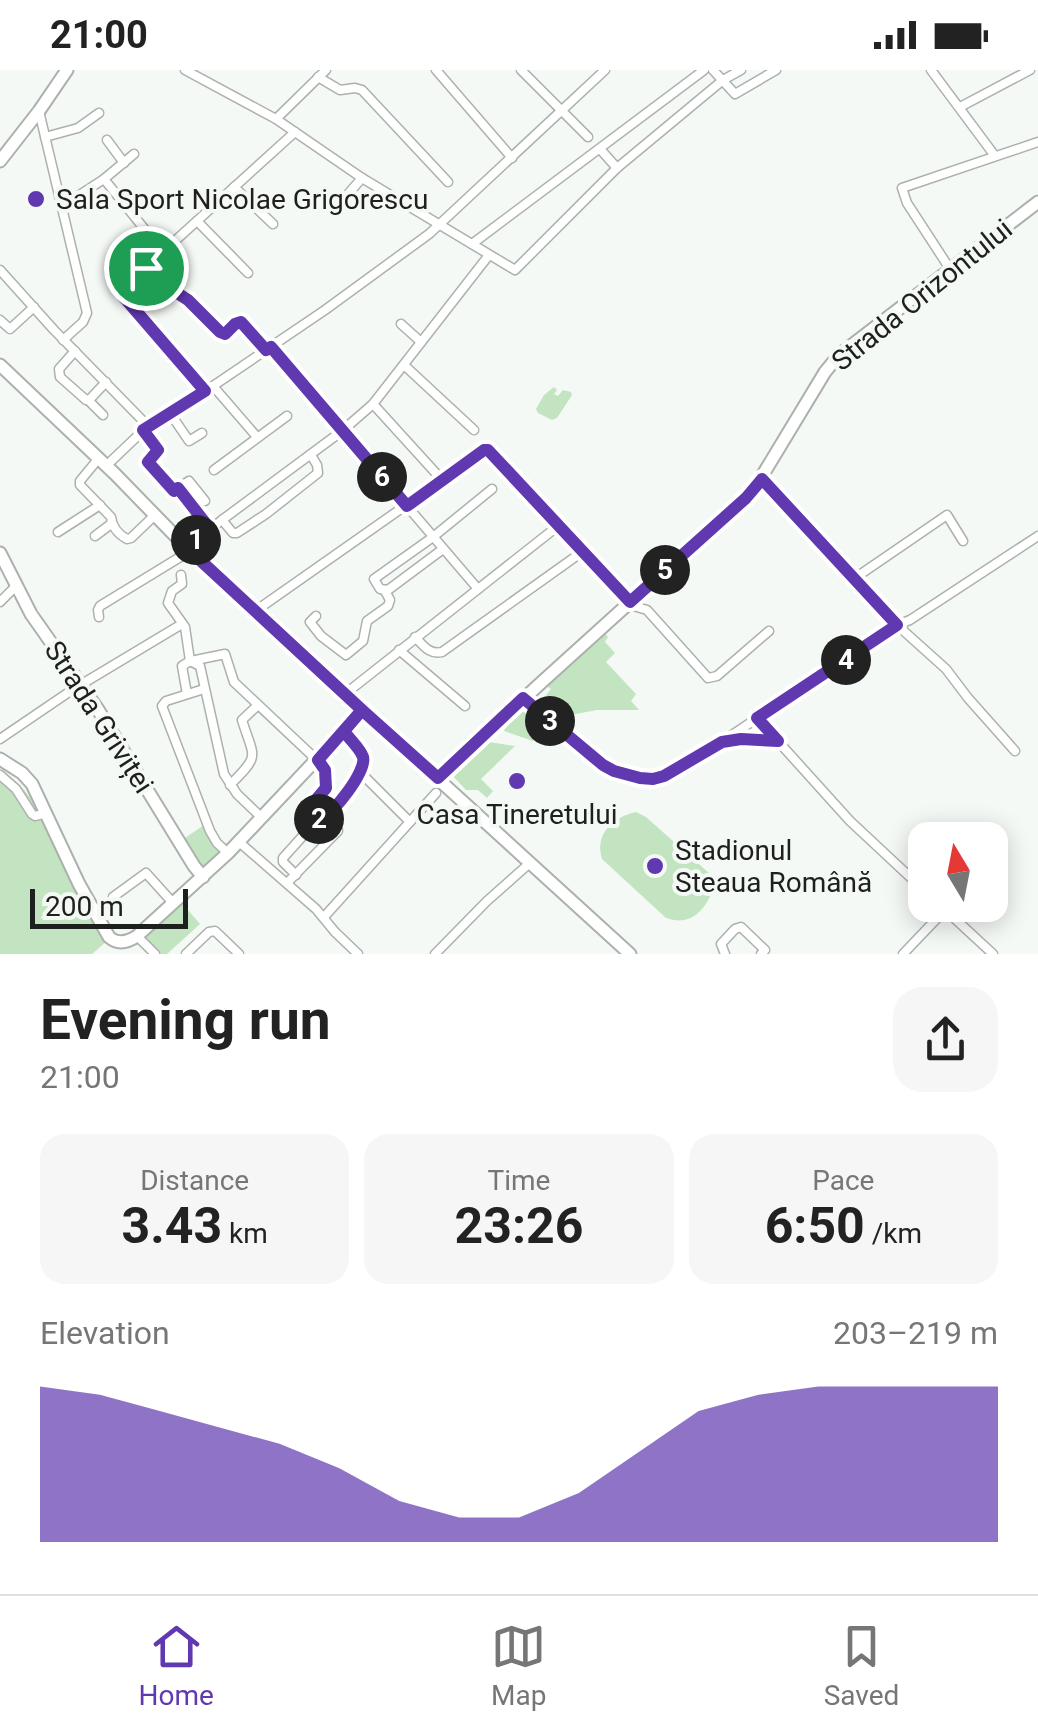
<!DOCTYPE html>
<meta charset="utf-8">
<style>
:root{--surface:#fff;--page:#f6f6f6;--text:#222;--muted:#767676;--line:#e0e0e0;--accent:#6038b0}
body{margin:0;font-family:Roboto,sans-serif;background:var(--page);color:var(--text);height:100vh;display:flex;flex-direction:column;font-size:38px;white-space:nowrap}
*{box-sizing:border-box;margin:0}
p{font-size:32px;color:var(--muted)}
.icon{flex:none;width:55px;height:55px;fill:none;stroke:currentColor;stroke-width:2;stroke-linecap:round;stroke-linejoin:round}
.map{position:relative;height:884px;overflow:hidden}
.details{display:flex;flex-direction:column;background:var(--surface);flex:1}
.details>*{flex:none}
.needle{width:65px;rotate:350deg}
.controls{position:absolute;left:908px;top:752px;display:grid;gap:20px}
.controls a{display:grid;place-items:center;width:100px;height:100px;border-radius:20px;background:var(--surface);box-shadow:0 5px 25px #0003;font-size:50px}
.scale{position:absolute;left:30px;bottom:25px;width:158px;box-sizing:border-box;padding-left:10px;border:5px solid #1e201e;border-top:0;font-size:28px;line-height:35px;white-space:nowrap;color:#1e201e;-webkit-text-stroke:8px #f5f9f5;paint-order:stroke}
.pin{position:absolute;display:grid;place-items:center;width:85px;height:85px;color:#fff;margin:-42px;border:5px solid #fff;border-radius:50%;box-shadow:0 2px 10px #0007}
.km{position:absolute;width:50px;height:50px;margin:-25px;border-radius:50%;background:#222;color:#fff;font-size:28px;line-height:50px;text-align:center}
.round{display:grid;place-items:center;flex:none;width:105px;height:105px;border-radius:30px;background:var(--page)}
.overview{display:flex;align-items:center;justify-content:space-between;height:170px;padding:0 40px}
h1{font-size:55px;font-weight:700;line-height:75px}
.metrics{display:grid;grid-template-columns:repeat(3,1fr);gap:15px;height:170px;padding:10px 40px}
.metrics div{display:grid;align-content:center;border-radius:25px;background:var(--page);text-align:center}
.metrics b{font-size:50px;font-weight:700}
.metrics small{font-size:28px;font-weight:400}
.metrics p{font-size:28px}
.chart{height:280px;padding:20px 40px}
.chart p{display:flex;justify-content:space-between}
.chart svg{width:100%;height:180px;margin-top:10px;fill:var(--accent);opacity:.7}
.status{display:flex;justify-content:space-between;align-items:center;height:70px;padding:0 50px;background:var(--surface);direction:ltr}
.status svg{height:28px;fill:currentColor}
.menu{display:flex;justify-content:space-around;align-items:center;height:140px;border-top:2px solid var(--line);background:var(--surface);font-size:28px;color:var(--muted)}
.menu a{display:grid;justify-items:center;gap:5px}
.menu .current{color:var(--accent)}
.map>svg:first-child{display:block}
.green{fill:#c3e4c1}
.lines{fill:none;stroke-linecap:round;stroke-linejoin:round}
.minor-casing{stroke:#adb1ac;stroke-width:11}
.major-casing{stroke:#adb1ac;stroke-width:15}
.minor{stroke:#fff;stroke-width:8}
.major{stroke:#fff;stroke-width:11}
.route-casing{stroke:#fff;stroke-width:20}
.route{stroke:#6038b0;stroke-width:12}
.poi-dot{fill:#6038b0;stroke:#f5f9f5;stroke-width:4}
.labels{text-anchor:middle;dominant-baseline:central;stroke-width:8;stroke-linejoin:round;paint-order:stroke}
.poi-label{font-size:28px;fill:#1e201e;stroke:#f5f9f5;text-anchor:start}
.street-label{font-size:28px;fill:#1e201e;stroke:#f5f9f5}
</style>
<div class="status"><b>21:00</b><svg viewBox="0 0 49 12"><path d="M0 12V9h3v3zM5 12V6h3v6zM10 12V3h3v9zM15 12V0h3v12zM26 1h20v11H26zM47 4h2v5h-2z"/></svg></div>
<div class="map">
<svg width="1038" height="884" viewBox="0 0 1038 884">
<rect width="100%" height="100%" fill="#f5f9f5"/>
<!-- green -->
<g class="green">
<path d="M554,317L557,320L554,324L558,326L563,320L571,322L572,325L557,348L552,350L538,343L536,339L544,325Z"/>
<path d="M604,562L608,567L605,572L615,583L606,592L636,624L631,631L639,640H597L565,646L546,625L551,619L546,615Z"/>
<path d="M525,639L547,653L533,671L504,661L506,656Z"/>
<path d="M489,672L515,676L481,709L493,721L487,728L478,720H466L452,705Z"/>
<path d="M0,701C40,721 52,773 70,811C81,832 94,851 107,871L92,884H0Z"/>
<path d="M636,742L646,747L709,803L714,818C705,840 691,857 666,848L602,789C594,764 613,747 636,742Z"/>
<path d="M204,755L224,783L207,797H203L182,770Z"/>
<path d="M181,832L200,854L167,884H160L143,865Z"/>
</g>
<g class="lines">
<defs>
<g id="minor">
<path d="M185,0L276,49L362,108L515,200L617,98L723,10L741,0"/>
<path d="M436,0L512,88"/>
<path d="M521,0L588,67"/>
<path d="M713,0L735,24L776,0"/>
<path d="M931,0L995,86"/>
<path d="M318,7L340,20L355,18L362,20L448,112"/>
<path d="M960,37L1030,0"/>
<path d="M39,41L87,243L83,252L63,270"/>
<path d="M276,49L326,0"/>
<path d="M45,67L78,58L99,43"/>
<path d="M107,70L124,93"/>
<path d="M600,79L617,98"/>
<path d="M104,109L163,182"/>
<path d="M234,117L273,154"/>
<path d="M341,132L362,108"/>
<path d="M61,137L104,109L134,84"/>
<path d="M197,151L248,203"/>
<path d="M472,174L704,0"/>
<path d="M146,198L162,213L188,230L220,262L225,263L235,254L241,252L266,280"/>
<path d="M950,199L907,133L902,118L1038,72"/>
<path d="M0,200L54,260L148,356"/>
<path d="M0,250L10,259L34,237"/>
<path d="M401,254L421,272"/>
<path d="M271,277L478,519"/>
<path d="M75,281L59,299L60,307L86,330L90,329L106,312"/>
<path d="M404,295L474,360"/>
<path d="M213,316L257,367"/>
<path d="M205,321L123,226V218L295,62"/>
<path d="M88,330L103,345"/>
<path d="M373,334L443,411"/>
<path d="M170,343L189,371L202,363"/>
<path d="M143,360L158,380L148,392L174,421L178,418L210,459"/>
<path d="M99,388L80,411V415L111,447C112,456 118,464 127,469L131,468L155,445"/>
<path d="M106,396L148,356L213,316L325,240L429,164L605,0"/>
<path d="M214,400L287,346"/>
<path d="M762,409L897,555L946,599L968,628L1015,681"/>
<path d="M178,418L189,411L205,431"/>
<path d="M222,450L233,463H237L266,444L318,403L317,395L311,385"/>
<path d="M58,462L100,435"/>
<path d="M95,466L111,454"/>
<path d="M187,478L222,450L342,361L373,334L489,185"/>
<path d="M443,479L388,520L380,519L374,509L433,467L492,419"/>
<path d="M181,505L182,514L172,521L168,533L185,557L190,591L200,596L224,704L237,724L262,748"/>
<path d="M855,508L947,445L963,471"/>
<path d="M0,532L15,517"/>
<path d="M627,534L647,540L708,608L717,606L769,561"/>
<path d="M254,542L486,379L492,382L630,532"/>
<path d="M316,546L310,552L321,566L346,585L363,571L367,551L388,536L390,530L385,521"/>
<path d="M99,547L98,540L100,536L190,481"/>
<path d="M415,567C423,575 429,585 442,582L582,482"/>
<path d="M399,580L465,636"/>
<path d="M191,591L225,584L234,612L321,694L326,705L327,717L309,739L318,749"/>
<path d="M204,619L166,631L162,636L210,761L217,773L228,783"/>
<path d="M187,624L182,596L190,591"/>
<path d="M345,624L558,456"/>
<path d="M523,629L608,698L639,708H659L699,687L897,555L910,550L1038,466"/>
<path d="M757,648L850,751L925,821"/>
<path d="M0,669L72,620L182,554"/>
<path d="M726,670L777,671"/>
<path d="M359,701L410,752"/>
<path d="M0,705L16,719L32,744L35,746L47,743"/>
<path d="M230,715C261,684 254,689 242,650L258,635"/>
<path d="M239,772L316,839L335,862L358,884"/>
<path d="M296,805L283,792V788L318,749L323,750C334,741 366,702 364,688C362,679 348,669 343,661"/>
<path d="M287,813L338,761L336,754L328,747"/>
<path d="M113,827L146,803L173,833"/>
<path d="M940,835L993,884"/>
<path d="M324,847L436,723"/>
<path d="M137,866L155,884"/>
<path d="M186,884L209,862L215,861L239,884"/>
<path d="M435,884L487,831L531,792"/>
<path d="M725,884L721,874L735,859L741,857L765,880L761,884"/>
<path d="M903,884L945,840"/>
</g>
<g id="major">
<path d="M0,91L39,41L67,0"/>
<path d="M0,295L115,404L187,478L247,535L630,884"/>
<path d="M0,483L31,544L97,638L194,796L203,807"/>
<path d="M0,689L22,703L32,714L79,814L109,867C118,875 128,872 137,866L228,783L363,640"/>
<path d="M438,708L543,611L753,421L825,302L839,285L1038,132"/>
</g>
</defs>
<!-- minor casing -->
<use href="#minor" class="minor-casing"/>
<!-- major casing -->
<use href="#major" class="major-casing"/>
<!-- minor -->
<use href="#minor" class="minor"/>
<!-- major -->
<use href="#major" class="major"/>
</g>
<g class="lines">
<defs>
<path id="route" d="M146,198L122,221L123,226L205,321L143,360L158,380L148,392L174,421L178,418L210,459L187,478L362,640L344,661C349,669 360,678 363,687C367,701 333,744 320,750L309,738L326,718L325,700L318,690L362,640L438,708L523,628L603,695L614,701L640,708L653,709L664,706L722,672L741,669L778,671L757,648L897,555L762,409L746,428L630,532L488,380H484L407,436L271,277L266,280L241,252L235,254L225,264L220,262L188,230L162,213L146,198"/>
</defs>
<!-- route casing -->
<use href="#route" class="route-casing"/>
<!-- route -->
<use href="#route" class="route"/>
</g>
<!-- markers -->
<g class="poi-dot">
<circle cx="36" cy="129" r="10"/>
<circle cx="517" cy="711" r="10"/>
<circle cx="655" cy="796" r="10"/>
</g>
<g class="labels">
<!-- poi labels -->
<g class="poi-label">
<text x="56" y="129">Sala Sport Nicolae Grigorescu</text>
<text x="517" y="744" text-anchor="middle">Casa Tineretului</text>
<text x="675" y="780">Stadionul<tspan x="675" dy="32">Steaua Română</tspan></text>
</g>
<!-- street labels -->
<g class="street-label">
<text transform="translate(922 225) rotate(-39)">Strada Orizontului</text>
<text transform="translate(99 647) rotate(57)">Strada Griviței</text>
</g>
</g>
</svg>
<div class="controls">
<a><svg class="needle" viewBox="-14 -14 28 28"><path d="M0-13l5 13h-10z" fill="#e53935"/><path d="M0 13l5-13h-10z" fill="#767676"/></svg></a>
</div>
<div class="scale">200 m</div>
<div class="pin" style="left:146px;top:198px;background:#1e9e55"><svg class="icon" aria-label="arrive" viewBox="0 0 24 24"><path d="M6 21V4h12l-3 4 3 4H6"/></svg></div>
<b class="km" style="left:196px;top:470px">1</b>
<b class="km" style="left:319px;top:749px">2</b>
<b class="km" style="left:550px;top:651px">3</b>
<b class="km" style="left:846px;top:590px">4</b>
<b class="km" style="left:665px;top:500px">5</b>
<b class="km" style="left:382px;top:407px">6</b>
</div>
<section class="details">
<div class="overview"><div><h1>Evening run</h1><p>21:00</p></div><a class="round"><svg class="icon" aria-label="share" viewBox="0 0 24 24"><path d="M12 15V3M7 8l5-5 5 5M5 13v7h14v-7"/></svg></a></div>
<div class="metrics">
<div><p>Distance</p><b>3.43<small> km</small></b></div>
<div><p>Time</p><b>23:26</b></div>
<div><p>Pace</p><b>6:50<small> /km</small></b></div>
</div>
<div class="chart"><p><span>Elevation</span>203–219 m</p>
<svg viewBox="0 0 160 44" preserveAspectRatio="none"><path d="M0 44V6L10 8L20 12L30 16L40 20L50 26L60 34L70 38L80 38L90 32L100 22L110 12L120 8L130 6L140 6L150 6L160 6V44z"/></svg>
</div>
</section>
<nav class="menu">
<a class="current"><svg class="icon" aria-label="home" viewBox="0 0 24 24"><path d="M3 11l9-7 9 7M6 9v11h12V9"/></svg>Home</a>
<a><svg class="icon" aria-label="map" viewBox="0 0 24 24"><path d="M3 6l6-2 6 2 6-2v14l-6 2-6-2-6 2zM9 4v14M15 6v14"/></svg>Map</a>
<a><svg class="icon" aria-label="saved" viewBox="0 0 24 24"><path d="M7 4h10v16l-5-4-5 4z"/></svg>Saved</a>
</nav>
